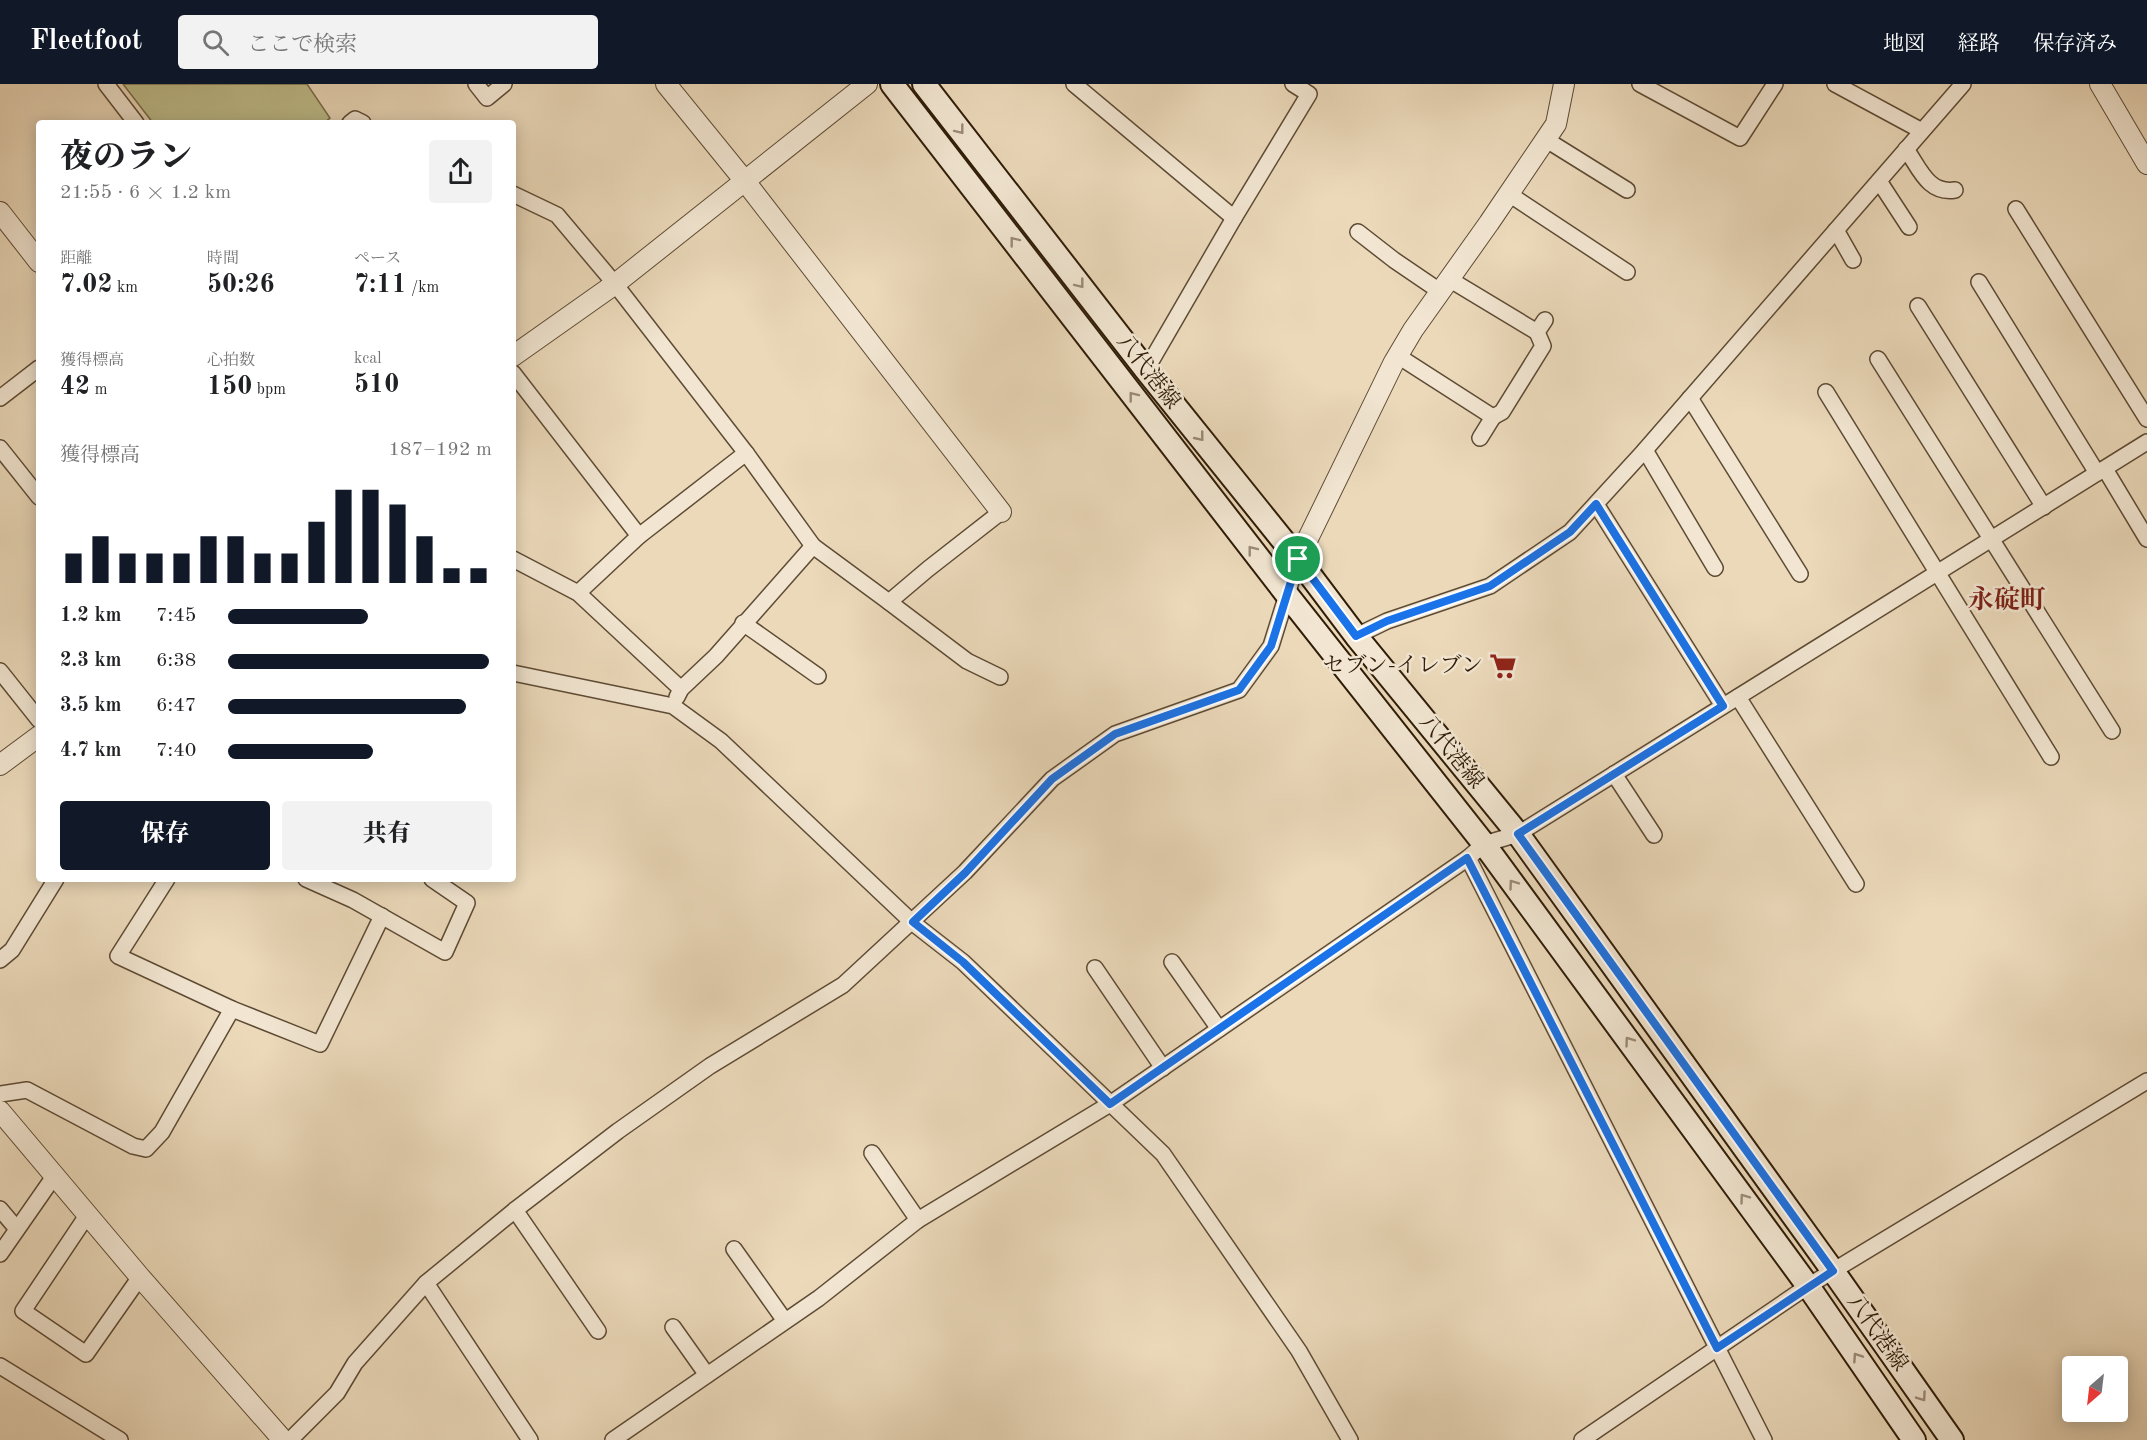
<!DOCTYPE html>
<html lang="ja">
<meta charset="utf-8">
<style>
:root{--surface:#fff;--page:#f2f2f2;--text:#202124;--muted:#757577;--accent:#111827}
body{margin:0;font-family:"Old Standard TT","Noto Serif JP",serif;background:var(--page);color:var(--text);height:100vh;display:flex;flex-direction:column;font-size:22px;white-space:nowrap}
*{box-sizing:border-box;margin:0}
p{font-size:20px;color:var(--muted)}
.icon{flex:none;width:33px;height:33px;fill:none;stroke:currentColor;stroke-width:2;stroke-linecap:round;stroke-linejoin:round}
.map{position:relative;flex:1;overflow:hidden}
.sheet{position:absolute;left:36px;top:36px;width:480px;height:762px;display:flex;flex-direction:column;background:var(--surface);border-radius:6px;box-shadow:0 3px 15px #0003}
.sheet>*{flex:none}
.needle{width:39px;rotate:208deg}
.buttons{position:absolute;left:2062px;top:1272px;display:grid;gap:12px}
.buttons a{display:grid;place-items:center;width:66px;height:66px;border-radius:6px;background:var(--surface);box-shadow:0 3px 15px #0003;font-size:30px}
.pin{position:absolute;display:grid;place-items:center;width:51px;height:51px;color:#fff;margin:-26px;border:3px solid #fff;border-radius:50%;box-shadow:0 2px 6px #0007}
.round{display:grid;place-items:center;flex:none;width:63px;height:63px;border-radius:6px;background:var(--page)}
.headline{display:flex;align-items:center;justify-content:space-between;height:102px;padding:0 24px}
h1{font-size:33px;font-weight:800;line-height:45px}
.figures{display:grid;grid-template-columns:repeat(3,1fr);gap:9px;height:102px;padding:6px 24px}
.figures div{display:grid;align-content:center}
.figures b{font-size:26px;font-weight:800}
.figures small{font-size:16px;font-weight:400}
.figures p{font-size:16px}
.chart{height:168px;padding:12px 24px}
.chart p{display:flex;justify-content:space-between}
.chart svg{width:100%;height:108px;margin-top:6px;stroke:var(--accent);stroke-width:6}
.cta{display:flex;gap:12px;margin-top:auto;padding:12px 24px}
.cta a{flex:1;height:69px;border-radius:6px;background:var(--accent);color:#fff;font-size:24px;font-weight:800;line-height:69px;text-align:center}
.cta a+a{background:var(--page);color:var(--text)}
ul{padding:0 24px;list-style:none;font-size:20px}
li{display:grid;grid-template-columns:96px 72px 1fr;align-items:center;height:45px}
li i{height:15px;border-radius:8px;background:var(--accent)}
header{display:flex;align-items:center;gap:36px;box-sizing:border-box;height:84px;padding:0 30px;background:var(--accent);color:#fff}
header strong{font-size:28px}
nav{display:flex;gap:33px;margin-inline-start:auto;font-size:21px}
.search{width:420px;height:54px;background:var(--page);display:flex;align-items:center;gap:15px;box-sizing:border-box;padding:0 21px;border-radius:6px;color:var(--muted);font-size:22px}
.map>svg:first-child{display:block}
.green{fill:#bebd8b;stroke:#766c49;stroke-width:1.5}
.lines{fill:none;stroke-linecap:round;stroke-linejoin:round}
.minor-casing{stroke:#5e4b34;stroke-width:18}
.tertiary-casing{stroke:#5e4b34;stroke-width:22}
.secondary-casing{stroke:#2f1c07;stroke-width:26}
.minor{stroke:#f2e6d2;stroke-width:15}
.tertiary{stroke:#f2e6d2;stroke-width:20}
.secondary{stroke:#f2e6d2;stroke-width:22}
.oneway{stroke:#9a8b77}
.route-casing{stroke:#fff;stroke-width:12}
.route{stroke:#1a73e8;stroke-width:8}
.labels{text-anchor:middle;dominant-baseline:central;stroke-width:5;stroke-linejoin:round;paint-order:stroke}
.street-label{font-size:22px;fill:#2f1c07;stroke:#f2e6d2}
.poi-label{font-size:22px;fill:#2f1c07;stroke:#f2e6d2;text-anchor:end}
.quarter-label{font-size:26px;font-weight:bold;fill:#7a1f14;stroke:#f2e6d2}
</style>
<header>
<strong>Fleetfoot</strong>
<div class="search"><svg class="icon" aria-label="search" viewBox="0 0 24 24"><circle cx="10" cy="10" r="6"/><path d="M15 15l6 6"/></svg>ここで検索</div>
<nav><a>地図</a><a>経路</a><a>保存済み</a></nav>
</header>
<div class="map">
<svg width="2147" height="1356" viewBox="0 0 2147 1356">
<rect width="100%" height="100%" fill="#ebd9ba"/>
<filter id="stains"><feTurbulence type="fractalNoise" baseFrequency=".00333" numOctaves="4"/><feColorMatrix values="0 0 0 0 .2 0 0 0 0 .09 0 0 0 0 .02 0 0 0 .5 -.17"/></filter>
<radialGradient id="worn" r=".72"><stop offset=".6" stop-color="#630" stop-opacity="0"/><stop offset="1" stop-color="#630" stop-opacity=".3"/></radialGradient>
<!-- green -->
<path class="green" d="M123,0H307L330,34L324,39H153Z"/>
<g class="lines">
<defs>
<g id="minor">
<path d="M106,0L136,39"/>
<path d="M476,0L487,14L504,0"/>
<path d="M1074,0L1234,134"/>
<path d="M1640,0L1740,54L1775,0"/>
<path d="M1835,0L1922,47"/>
<path d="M350,39L355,35L363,39"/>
<path d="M1545,55L1627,106"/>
<path d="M1906,65C1920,85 1928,110 1955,106"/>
<path d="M1879,97L1909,143"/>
<path d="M513,110L557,131L615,200L746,369L813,462L889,518L928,485L1001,428"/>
<path d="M1509,110L1627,188"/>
<path d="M2016,125L2147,335"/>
<path d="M1836,146L1853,176"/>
<path d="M1358,148L1394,176L1441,208"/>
<path d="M1449,195L1537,248"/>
<path d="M1979,198L2097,389"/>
<path d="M1918,222L2044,423"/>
<path d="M1398,272L1493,333L1502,328L1543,262L1537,248L1545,236"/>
<path d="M1878,275L2112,647"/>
<path d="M1146,286L1234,134L1309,10L1293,0"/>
<path d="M513,289L639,452"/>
<path d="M1826,308L2051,673"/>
<path d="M0,314L39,284"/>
<path d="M1690,314L1800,490"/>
<path d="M1480,354L1493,333"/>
<path d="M0,364L39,413"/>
<path d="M1645,366L1715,484"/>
<path d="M2105,385L2147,455"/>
<path d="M1596,420L1723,622"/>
<path d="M513,475L578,509L681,605"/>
<path d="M578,509L639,452L746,369"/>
<path d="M889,518L967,577L1000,593"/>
<path d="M743,539L818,592"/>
<path d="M1356,552L1387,537L1490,502L1570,448L1645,366L1963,0"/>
<path d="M0,587L39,636"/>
<path d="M513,589L673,622L721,657L913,839L963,878L1163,1070L1299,1267L1350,1356"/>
<path d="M677,613L681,605L716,572L813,462"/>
<path d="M1738,613L1856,800"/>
<path d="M1614,690L1654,751"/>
<path d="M1468,774L1764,1356"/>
<path d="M167,795L118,872L232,925L320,960L382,832"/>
<path d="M306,795L353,816L445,868L467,819L432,795"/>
<path d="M0,876L12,866L56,795"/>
<path d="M1172,878L1219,945"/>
<path d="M1095,884L1163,984"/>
<path d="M0,1010L27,1006L133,1062L146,1065L162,1048L232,925"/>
<path d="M872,1069L918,1136"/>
<path d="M0,1125L17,1145"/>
<path d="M515,1126L598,1247"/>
<path d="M88,1130L23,1227L86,1270L140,1193"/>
<path d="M734,1165L785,1237"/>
<path d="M0,1170L55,1091"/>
<path d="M426,1199L530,1356"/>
<path d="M673,1243L707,1291"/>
<path d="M0,1282L120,1356"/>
<path d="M290,1356L337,1309L355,1279L426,1199L515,1126L618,1047L710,982L843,901L965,788L1052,695L1115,650L1239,606L1271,562L1298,475"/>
<path d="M613,1356L819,1214L918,1136L1110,1020L1468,774L1484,760L1518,750L2147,358"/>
<path d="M1582,1356L1808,1202L2147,997"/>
</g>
<g id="tertiary">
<path d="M666,0L744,96L1001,428"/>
<path d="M2100,0L2147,80"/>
<path d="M0,128L39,178"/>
<path d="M513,272L615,200L867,0"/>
<path d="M1298,475L1394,278L1413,246L1489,139L1556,40L1564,0"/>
<path d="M0,681L39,652"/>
<path d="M0,1027L140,1193L283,1356"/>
</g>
<g id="secondary">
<path d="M892,0L1288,512L1484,760L1808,1202L1914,1356"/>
<path d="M924,0L1146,286L1298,475L1356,552L1518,750L1833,1187L1952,1356"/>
</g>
</defs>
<!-- minor casing -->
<use href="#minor" class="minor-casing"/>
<!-- tertiary casing -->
<use href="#tertiary" class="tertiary-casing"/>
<!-- secondary casing -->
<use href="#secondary" class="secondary-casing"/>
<!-- minor -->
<use href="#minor" class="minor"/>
<!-- tertiary -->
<use href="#tertiary" class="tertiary"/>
<!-- secondary -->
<use href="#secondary" class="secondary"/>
</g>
<!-- one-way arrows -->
<defs><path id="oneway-chevron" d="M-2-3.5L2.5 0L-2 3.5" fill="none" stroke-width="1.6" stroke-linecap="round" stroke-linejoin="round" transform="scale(1.5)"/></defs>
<g class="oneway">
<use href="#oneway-chevron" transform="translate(960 46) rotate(52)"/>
<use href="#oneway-chevron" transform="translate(1014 157) rotate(-128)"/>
<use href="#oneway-chevron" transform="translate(1080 200) rotate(52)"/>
<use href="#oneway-chevron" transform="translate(1133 312) rotate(-128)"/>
<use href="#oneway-chevron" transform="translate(1200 353) rotate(51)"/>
<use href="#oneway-chevron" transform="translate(1252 466) rotate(-128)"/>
<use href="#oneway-chevron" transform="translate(1513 800) rotate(-126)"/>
<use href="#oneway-chevron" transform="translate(1629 957) rotate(-126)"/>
<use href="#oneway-chevron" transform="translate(1744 1114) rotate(-126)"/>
<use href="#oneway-chevron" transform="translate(1857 1273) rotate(-124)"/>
<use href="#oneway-chevron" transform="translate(1922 1313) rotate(55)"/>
</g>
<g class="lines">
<defs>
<path id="route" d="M1596,420L1723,622L1518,750L1833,1187L1717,1264L1467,774L1110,1020L963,878L913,838L965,789L1052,695L1115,650L1239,606L1271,562L1298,475L1356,552L1387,537L1490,502L1570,448Z"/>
</defs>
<!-- route casing -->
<use href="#route" class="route-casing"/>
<!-- route -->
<use href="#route" class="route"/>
</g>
<!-- icons -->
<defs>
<symbol id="supermarket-bare" viewBox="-9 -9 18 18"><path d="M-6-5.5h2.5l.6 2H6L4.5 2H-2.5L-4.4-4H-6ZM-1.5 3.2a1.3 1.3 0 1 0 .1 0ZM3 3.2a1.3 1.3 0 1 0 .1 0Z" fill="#8f2418" stroke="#f2e6d2" stroke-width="2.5" paint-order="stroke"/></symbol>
</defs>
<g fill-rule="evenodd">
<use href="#supermarket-bare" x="1484" y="563" width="38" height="38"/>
</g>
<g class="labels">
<!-- street labels -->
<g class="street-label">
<text transform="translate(1148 288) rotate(52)">八代港線</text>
<text transform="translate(1451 668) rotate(51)">八代港線</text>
<text transform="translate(1877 1249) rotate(55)">八代港線</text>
</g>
<!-- poi labels -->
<g class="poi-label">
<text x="1483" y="582">セブン-イレブン</text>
</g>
<!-- quarter labels -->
<g class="quarter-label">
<text x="2007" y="517">永碇町</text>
</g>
</g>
<rect width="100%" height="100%" filter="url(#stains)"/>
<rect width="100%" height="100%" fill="url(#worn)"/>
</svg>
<div class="buttons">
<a><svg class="needle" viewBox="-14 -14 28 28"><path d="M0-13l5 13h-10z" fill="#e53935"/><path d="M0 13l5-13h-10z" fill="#757577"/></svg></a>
</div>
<div class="pin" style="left:1298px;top:475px;background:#1e9e55"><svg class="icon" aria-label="arrive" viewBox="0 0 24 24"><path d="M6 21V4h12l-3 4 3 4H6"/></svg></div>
<section class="sheet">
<div class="headline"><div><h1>夜のラン</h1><p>21:55 · 6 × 1.2 km</p></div><a class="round"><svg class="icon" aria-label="share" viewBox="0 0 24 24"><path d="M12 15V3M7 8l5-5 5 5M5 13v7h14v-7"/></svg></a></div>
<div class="figures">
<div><p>距離</p><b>7.02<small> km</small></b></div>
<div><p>時間</p><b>50:26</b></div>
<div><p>ペース</p><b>7:11<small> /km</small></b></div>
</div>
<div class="figures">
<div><p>獲得標高</p><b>42<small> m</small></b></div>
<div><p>心拍数</p><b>150<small> bpm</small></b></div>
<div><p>kcal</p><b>510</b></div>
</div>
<div class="chart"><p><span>獲得標高</span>187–192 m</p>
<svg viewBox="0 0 160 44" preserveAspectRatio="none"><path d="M5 44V32M15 44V25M25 44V32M35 44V32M45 44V32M55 44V25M65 44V25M75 44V32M85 44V32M95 44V19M105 44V6M115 44V6M125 44V12M135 44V25M145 44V38M155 44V38"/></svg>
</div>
<ul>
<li><b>1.2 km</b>7:45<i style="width:53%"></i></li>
<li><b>2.3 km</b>6:38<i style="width:99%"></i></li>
<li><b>3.5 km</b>6:47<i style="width:90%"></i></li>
<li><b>4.7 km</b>7:40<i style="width:55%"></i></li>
</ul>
<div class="cta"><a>保存</a><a>共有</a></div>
</section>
</div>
